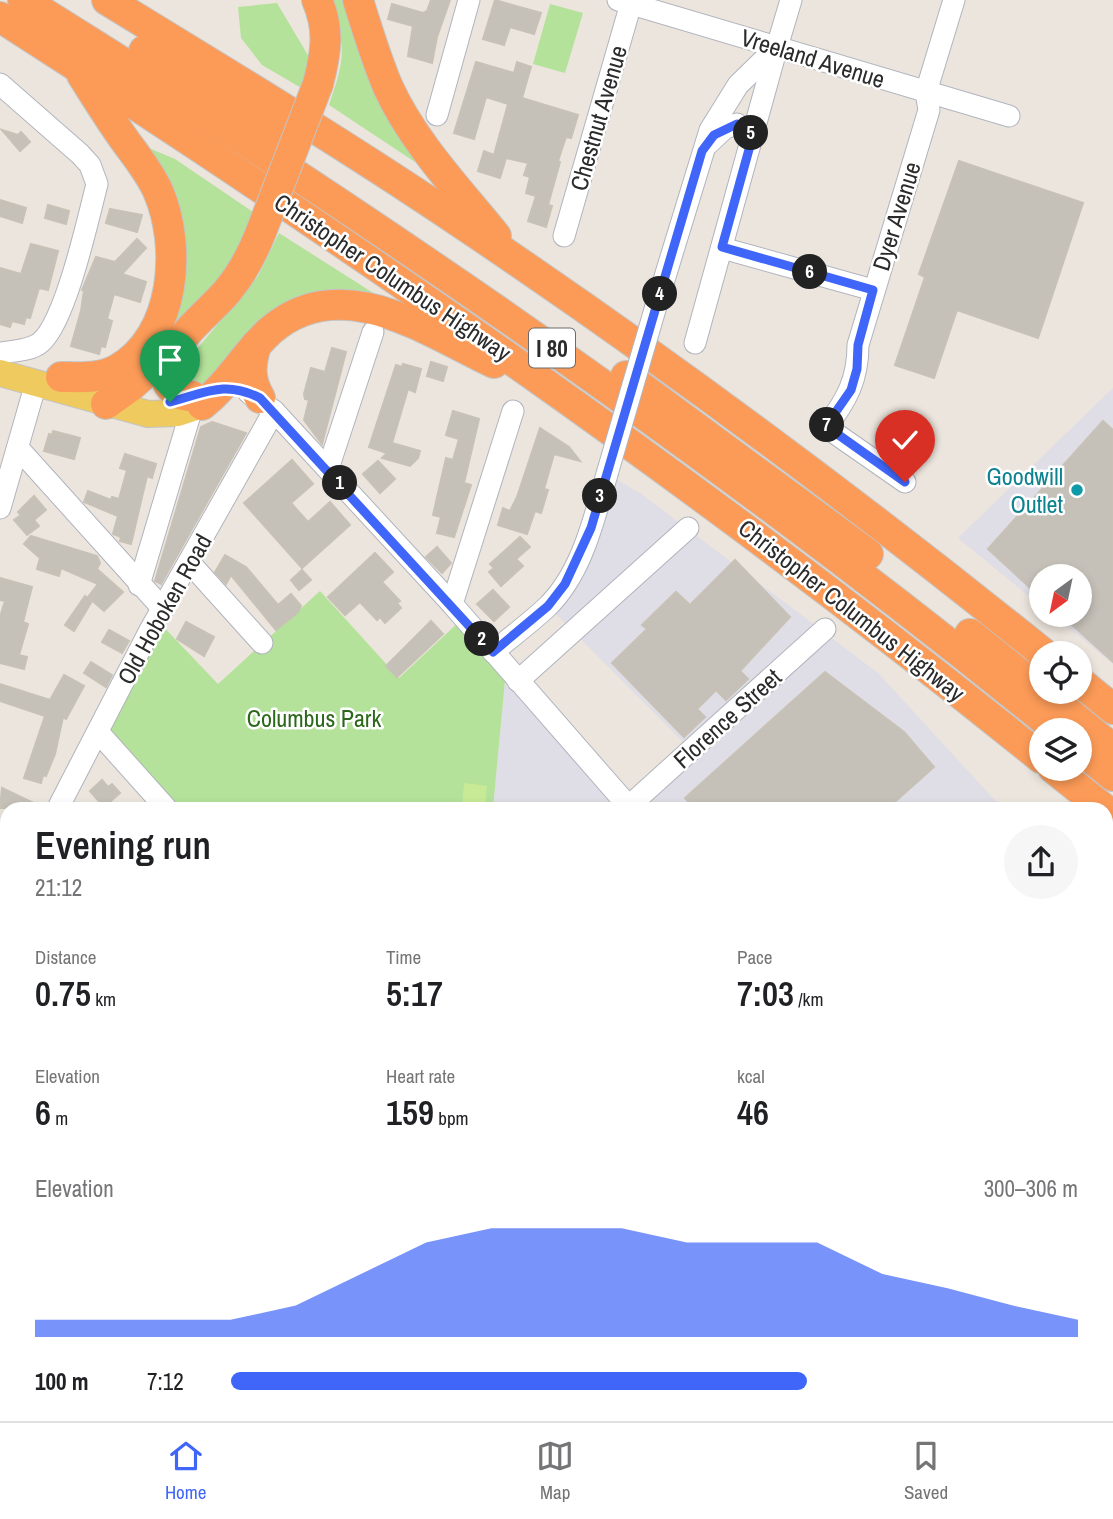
<!DOCTYPE html>
<meta charset="utf-8">
<style>
:root{--surface:#fff;--page:#f6f6f6;--text:#202124;--muted:#757577;--line:#e0e0e0;--accent:#3f66f8}
body{margin:0;font-family:"Archivo Narrow",sans-serif;background:var(--page);color:var(--text);height:100vh;display:flex;flex-direction:column;font-size:26px;white-space:nowrap}
*{box-sizing:border-box;margin:0}
p{font-size:23px;color:var(--muted)}
.icon{flex:none;width:38px;height:38px;fill:none;stroke:currentColor;stroke-width:2;stroke-linecap:round;stroke-linejoin:round}
.map{position:relative;flex:1;overflow:hidden}
.sheet{position:absolute;left:0px;top:802px;width:1113px;height:620px;display:flex;flex-direction:column;background:var(--surface);border-radius:21px 21px 0 0;box-shadow:0 4px 10px #0003}
.sheet>*{flex:none}
.needle{width:46px;rotate:213deg}
.fabs{position:absolute;left:1029px;top:564px;display:grid;gap:14px}
.fabs a{display:grid;place-items:center;width:63px;height:63px;border-radius:50%;background:var(--surface);box-shadow:0 4px 10px #0003;font-size:35px}
.pin{position:absolute;display:grid;place-items:center;width:60px;height:60px;color:#fff;margin:-72px -30px;border-radius:50% 50% 50% 0;rotate:-45deg;box-shadow:0 0 7px #0007}
.pin .icon{rotate:45deg}
.km{position:absolute;width:35px;height:35px;margin:-18px;border-radius:50%;background:#222;color:#fff;font-size:19px;line-height:35px;text-align:center}
.round{display:grid;place-items:center;flex:none;width:74px;height:74px;border-radius:37px;background:var(--page)}
.head{display:flex;align-items:center;justify-content:space-between;height:119px;padding:0 35px}
h1{font-size:38px;font-weight:600;line-height:52px}
.figures{display:grid;grid-template-columns:repeat(3,1fr);gap:10px;height:119px;padding:7px 35px}
.figures div{display:grid;align-content:center}
.figures b{font-size:35px;font-weight:600}
.figures small{font-size:19px;font-weight:400}
.figures p{font-size:19px}
.chart{height:196px;padding:14px 35px}
.chart p{display:flex;justify-content:space-between}
.chart svg{width:100%;height:126px;margin-top:7px;fill:var(--accent);opacity:.7}
ul{padding:0 35px;list-style:none;font-size:23px}
li{display:grid;grid-template-columns:112px 84px 1fr;align-items:center;height:52px}
li i{height:18px;border-radius:9px;background:var(--accent)}
.tabs{display:flex;justify-content:space-around;align-items:center;height:98px;border-top:2px solid var(--line);background:var(--surface);font-size:19px;color:var(--muted)}
.tabs a{display:grid;justify-items:center;gap:4px}
.tabs .on{color:var(--accent)}
.map>svg:first-child{display:block}
.industrial{fill:#dfdde5}
.green{fill:#b4e29a}
.pitch{fill:#c8ea96}
.building{fill:#c5c0b8;stroke:#c8c1b6;stroke-width:2}
.lines{fill:none;stroke-linecap:round;stroke-linejoin:round}
.minor-casing{stroke:#b1b4be;stroke-width:23}
.major-casing{stroke:#c4c4c4;stroke-width:28}
.highway-casing{stroke:#c4c4c4;stroke-width:32}
.minor{stroke:#fff;stroke-width:21}
.major{stroke:#efca5f;stroke-width:26}
.highway{stroke:#fc9b58;stroke-width:30}
.minor-bridge-casing{stroke:#b1b4be;stroke-width:23;stroke-linecap:butt}
.highway-bridge-casing{stroke:#c4c4c4;stroke-width:32;stroke-linecap:butt}
.minor-bridge{stroke:#fff;stroke-width:21}
.highway-bridge{stroke:#fc9b58;stroke-width:30}
.route-casing{stroke:#fff;stroke-width:14}
.route{stroke:#3f66f8;stroke-width:9}
.culture-dot{fill:#0f9aa8;stroke:#fff;stroke-width:2.5}
.labels{text-anchor:middle;dominant-baseline:central;stroke-width:5;stroke-linejoin:round;paint-order:stroke}
.shield{fill:#fff;stroke:#6b6b6b;stroke-width:2}
.shield-label{font-size:23px;font-weight:bold;fill:#2b2b2b}
.street-label{font-size:24px;fill:#2b2b2b;stroke:#fff}
.culture-label{font-size:24px;fill:#0d838f;stroke:#fff;text-anchor:end}
.park-label{font-size:24px;fill:#2d671b;stroke:#fff}
</style>
<div class="map">
<svg width="1113" height="1421" viewBox="0 0 1113 1421">
<rect width="100%" height="100%" fill="#ece5dd"/>
<!-- industrial -->
<g class="industrial">
<path d="M1113,388V664L1052,614H1080V576H1041V606L958,538Z"/>
<path d="M607,474L640,493L878,673L1002,808H493L506,670L628,805L690,749L548,606Z"/>
<path d="M1113,1128V1421H1018L1011,1414H1106V1143Z"/>
</g>
<!-- green -->
<g class="green">
<path d="M330,0H351L424,168L329,105C345,58 347,48 330,0Z"/>
<path d="M277,3L312,62L303,89L262,65L241,38L238,7Z"/>
<path d="M550,4L583,13L565,73L533,64Z"/>
<path d="M137,143L175,159L253,212L228,273L153,352L178,292Z"/>
<path d="M279,233L389,303L329,293L214,381L192,386L180,369L258,276Z"/>
<path d="M320,591L399,678L461,620L506,670L493,808H175L101,725L157,620L218,684Z"/>
<path d="M0,821L7,823V874L1,885Z"/>
</g>
<!-- pitch -->
<g class="pitch">
<path d="M464,783L487,786L485,808H462Z"/>
<path d="M311,802L328,803L340,808H300Z"/>
</g>
<!-- building -->
<g class="building">
<path d="M431,0H450L437,37L432,63L408,56L413,26L388,19L392,4L423,13L427,11Z"/>
<path d="M495,0L541,13L534,34L510,27L504,45L483,39Z"/>
<path d="M476,62L514,73L517,62L531,67L522,98L578,115L571,138L566,137L558,161L560,162L548,205L552,206L546,227L528,221L536,196L526,193L530,177L524,175L528,163L506,158L500,178L478,171L484,151L494,155L508,104L486,97L474,139L454,133Z"/>
<path d="M2,130L18,135L21,132L30,142L20,151Z"/>
<path d="M959,161L1083,203L1038,338L957,310L934,378L895,365L925,277L919,274Z"/>
<path d="M0,200L26,208L22,223L0,216Z"/>
<path d="M48,205L69,211L66,224L45,218Z"/>
<path d="M110,209L142,215L137,232L106,223Z"/>
<path d="M137,239L146,248L122,274L146,282L140,302L114,294L107,319L112,321L105,347L101,346L99,354L71,346L81,311L84,290H82L96,257L115,262Z"/>
<path d="M31,244L58,251L48,290L39,288L30,318L26,317L24,324L12,321L10,327L0,324V268L21,274Z"/>
<path d="M332,348L346,352L322,444L304,420L309,400L305,399L304,394L311,368L325,372Z"/>
<path d="M431,362L447,367L443,381L427,376Z"/>
<path d="M403,364L421,369L415,392L408,389L392,443L420,451L418,458L410,466L382,458L387,453L369,447L396,365L402,367Z"/>
<path d="M453,411L479,419L464,483L471,485L454,537L437,533L441,517L433,515L446,458L453,460L459,439L446,435Z"/>
<path d="M1103,421L1113,430V662L1060,614H1080V576H1041V598L988,549Z"/>
<path d="M212,422L246,433L161,584L155,581L201,427Z"/>
<path d="M540,428L569,447L580,461L554,454L544,489L548,490L545,500L541,513L535,511L527,534L498,525L503,508L510,511L517,497Z"/>
<path d="M53,431L80,438L74,459L44,451L49,434L52,435Z"/>
<path d="M125,454L156,464L152,478L147,476L131,544L120,541L121,537L113,534L118,516L84,502L88,491L111,500L112,497L119,499L127,470L120,468Z"/>
<path d="M292,460L313,484L291,503L308,522L330,502L350,525L302,568L244,503Z"/>
<path d="M378,461L395,479L380,493L363,474Z"/>
<path d="M34,496L46,510L34,520L39,526L27,535L14,520L21,515L18,512Z"/>
<path d="M31,536L97,556L100,563L97,569L123,592L104,611L88,597L98,584L61,568L59,576L37,569L40,558L24,544Z"/>
<path d="M520,537L530,547L516,559L523,566L501,586L489,572L494,568L490,564Z"/>
<path d="M437,547L451,563L442,573L426,557Z"/>
<path d="M375,553L393,572L382,582L400,601L397,603L401,608L385,623L380,617L377,620L360,602L345,615L328,597Z"/>
<path d="M225,555L246,567L278,605L291,594L301,606L298,612L276,630L231,575L226,584L215,572Z"/>
<path d="M735,560L790,617L740,671L748,679L726,700L716,690L697,709L705,717L684,737L612,663L647,629L642,625L676,592L690,605Z"/>
<path d="M302,570L311,580L299,590L291,580Z"/>
<path d="M0,578L32,587L23,622L28,624L19,655L27,657L24,669L0,663V617L5,601L0,600Z"/>
<path d="M493,590L509,607L494,621L477,604Z"/>
<path d="M85,596L92,601L74,631L65,625Z"/>
<path d="M431,621L443,634L397,677L386,666Z"/>
<path d="M186,622L214,637L204,656L177,639Z"/>
<path d="M109,630L129,641L122,653L102,642Z"/>
<path d="M91,662L112,675L106,687L84,673Z"/>
<path d="M825,672L904,732L934,767L888,808H694L685,798Z"/>
<path d="M64,675L84,686L66,719L63,717L55,754L46,776L43,775L41,783L24,778L45,716L0,701V684L50,700Z"/>
<path d="M102,780L108,787L112,784L120,793L104,807L90,791Z"/>
<path d="M2,788L44,808H0Z"/>
</g>
<g class="lines">
<defs>
<g id="minor">
<path d="M618,0L1009,116"/>
<path d="M0,84L80,154L90,165L97,184C88,219 66,320 41,342C31,351 13,351 0,353"/>
<path d="M437,115L469,0"/>
<path d="M708,144L725,128L737,124L753,135"/>
<path d="M564,236L632,0"/>
<path d="M722,248L873,290"/>
<path d="M656,306L710,130L738,85L777,47L791,0"/>
<path d="M695,343L777,47"/>
<path d="M249,393L274,411L452,604L630,808"/>
<path d="M18,448L163,609"/>
<path d="M328,469L373,332"/>
<path d="M905,482L826,427C847,400 858,379 858,345L929,110L926,92L954,0"/>
<path d="M0,508L36,383"/>
<path d="M189,562L262,643"/>
<path d="M139,585L192,408"/>
<path d="M452,604L513,411"/>
<path d="M493,652C511,637 530,623 547,607C582,573 594,519 607,474"/>
<path d="M518,681L688,528"/>
<path d="M98,732L166,808"/>
<path d="M628,807L825,629"/>
<path d="M58,808L149,632L274,411"/>
<path d="M0,921L7,907"/>
<path d="M0,935L7,937"/>
<path d="M1106,1065L1113,1053"/>
<path d="M1106,1286L1113,1291"/>
<path d="M0,1398L7,1392"/>
<path d="M539,1414L545,1421"/>
<path d="M209,1421L217,1414"/>
<path d="M843,1421L851,1414"/>
</g>
<path id="major" d="M0,373L148,414L178,413L202,405"/>
<g id="highway">
<path d="M23,0C382,223 729,463 1057,730"/>
<path d="M107,0C223,71 339,141 452,217C655,353 852,499 1043,653"/>
<path d="M317,0C330,30 326,53 318,84"/>
<path d="M358,0C367,29 376,59 388,87C413,142 458,189 496,236"/>
<path d="M0,17C360,248 709,490 1041,758"/>
<path d="M144,51L291,146"/>
<path d="M256,345C250,366 249,379 260,398"/>
<path d="M626,376L868,554"/>
<path d="M61,377C79,377 101,379 118,369C176,336 182,246 158,191C150,173 137,157 126,142C110,120 96,97 82,75"/>
<path d="M192,396C182,396 175,394 169,385C150,354 212,312 229,289C243,272 253,252 261,232"/>
<path d="M106,404L131,386L162,358"/>
<path d="M202,405C231,382 245,353 271,330C341,270 426,331 494,363"/>
<path d="M970,634L1041,691"/>
<path d="M1080,682L1113,709"/>
<path d="M1043,692L1113,749"/>
<path d="M1080,749L1113,776"/>
<path d="M1053,768L1103,808"/>
</g>
</defs>
<!-- minor casing -->
<use href="#minor" class="minor-casing"/>
<!-- major casing -->
<use href="#major" class="major-casing"/>
<!-- highway casing -->
<use href="#highway" class="highway-casing"/>
<!-- minor -->
<use href="#minor" class="minor"/>
<!-- major -->
<use href="#major" class="major"/>
<!-- highway -->
<use href="#highway" class="highway"/>
<defs>
<path id="minor-bridge" d="M607,474L656,306"/>
<path id="highway-bridge" d="M261,232L318,84"/>
</defs>
<!-- minor-bridge casing -->
<use href="#minor-bridge" class="minor-bridge-casing"/>
<!-- highway-bridge casing -->
<use href="#highway-bridge" class="highway-bridge-casing"/>
<!-- minor-bridge -->
<use href="#minor-bridge" class="minor-bridge"/>
<!-- highway-bridge -->
<use href="#highway-bridge" class="highway-bridge"/>
</g>
<g class="lines">
<defs>
<path id="route" d="M170,402C205,393 225,380 260,398L493,652L548,606L565,584L591,528L702,151L714,135L737,124L753,135L722,247L873,290L858,345L857,369L851,390L826,426L905,482"/>
</defs>
<!-- route casing -->
<use href="#route" class="route-casing"/>
<!-- route -->
<use href="#route" class="route"/>
</g>
<!-- markers -->
<circle class="culture-dot" cx="1077" cy="490" r="7"/>
<g class="labels">
<!-- shield labels -->
<rect class="shield" x="529" y="328.5" width="46" height="39" rx="5"/>
<g class="shield-label">
<text x="552" y="348">I 80</text>
</g>
<!-- street labels -->
<g class="street-label">
<text transform="translate(813 58) rotate(17)">Vreeland Avenue</text>
<text transform="translate(598 118) rotate(-74)">Chestnut Avenue</text>
<text transform="translate(896 216) rotate(-73)">Dyer Avenue</text>
<text transform="translate(393 277) rotate(34)">Christopher Columbus Highway</text>
<text transform="translate(164 609) rotate(-61)">Old Hoboken Road</text>
<text transform="translate(852 610) rotate(38)">Christopher Columbus Highway</text>
<text transform="translate(727 718) rotate(-42)">Florence Street</text>
</g>
<!-- culture labels -->
<g class="culture-label">
<text x="1063" y="476">Goodwill<tspan x="1063" dy="28">Outlet</tspan></text>
</g>
<!-- park labels -->
<g class="park-label">
<text x="314" y="718">Columbus Park</text>
</g>
</g>
</svg>
<div class="fabs">
<a><svg class="needle" viewBox="-14 -14 28 28"><path d="M0-13l5 13h-10z" fill="#e53935"/><path d="M0 13l5-13h-10z" fill="#757577"/></svg></a>
<a><svg class="icon" aria-label="locate" viewBox="0 0 24 24"><circle cx="12" cy="12" r="6"/><path d="M12 2v4M12 18v4M2 12h4M18 12h4"/></svg></a>
<a><svg class="icon" aria-label="layers" viewBox="0 0 24 24"><path d="M12 4l9 5-9 5-9-5zM3 14l9 5 9-5"/></svg></a>
</div>
<div class="pin" style="left:170px;top:402px;background:#1e9e55"><svg class="icon" aria-label="arrive" viewBox="0 0 24 24"><path d="M6 21V4h12l-3 4 3 4H6"/></svg></div>
<div class="pin" style="left:905px;top:482px;background:#d93025"><svg class="icon" aria-label="check" viewBox="0 0 24 24"><path d="M5 12l5 5 9-10"/></svg></div>
<b class="km" style="left:340px;top:483px">1</b>
<b class="km" style="left:482px;top:639px">2</b>
<b class="km" style="left:600px;top:496px">3</b>
<b class="km" style="left:660px;top:294px">4</b>
<b class="km" style="left:751px;top:133px">5</b>
<b class="km" style="left:810px;top:272px">6</b>
<b class="km" style="left:827px;top:425px">7</b>
<section class="sheet">
<div class="head"><div><h1>Evening run</h1><p>21:12</p></div><a class="round"><svg class="icon" aria-label="share" viewBox="0 0 24 24"><path d="M12 15V3M7 8l5-5 5 5M5 13v7h14v-7"/></svg></a></div>
<div class="figures">
<div><p>Distance</p><b>0.75<small> km</small></b></div>
<div><p>Time</p><b>5:17</b></div>
<div><p>Pace</p><b>7:03<small> /km</small></b></div>
</div>
<div class="figures">
<div><p>Elevation</p><b>6<small> m</small></b></div>
<div><p>Heart rate</p><b>159<small> bpm</small></b></div>
<div><p>kcal</p><b>46</b></div>
</div>
<div class="chart"><p><span>Elevation</span>300–306 m</p>
<svg viewBox="0 0 160 44" preserveAspectRatio="none"><path d="M0 44V38L10 38L20 38L30 38L40 33L50 22L60 11L70 6L80 6L90 6L100 11L110 11L120 11L130 22L140 27L150 33L160 38V44z"/></svg>
</div>
<ul>
<li><b>100 m</b>7:12<i style="width:68%"></i></li>
</ul>
</section>
</div>
<nav class="tabs">
<a class="on"><svg class="icon" aria-label="home" viewBox="0 0 24 24"><path d="M3 11l9-7 9 7M6 9v11h12V9"/></svg>Home</a>
<a><svg class="icon" aria-label="map" viewBox="0 0 24 24"><path d="M3 6l6-2 6 2 6-2v14l-6 2-6-2-6 2zM9 4v14M15 6v14"/></svg>Map</a>
<a><svg class="icon" aria-label="saved" viewBox="0 0 24 24"><path d="M7 4h10v16l-5-4-5 4z"/></svg>Saved</a>
</nav>
